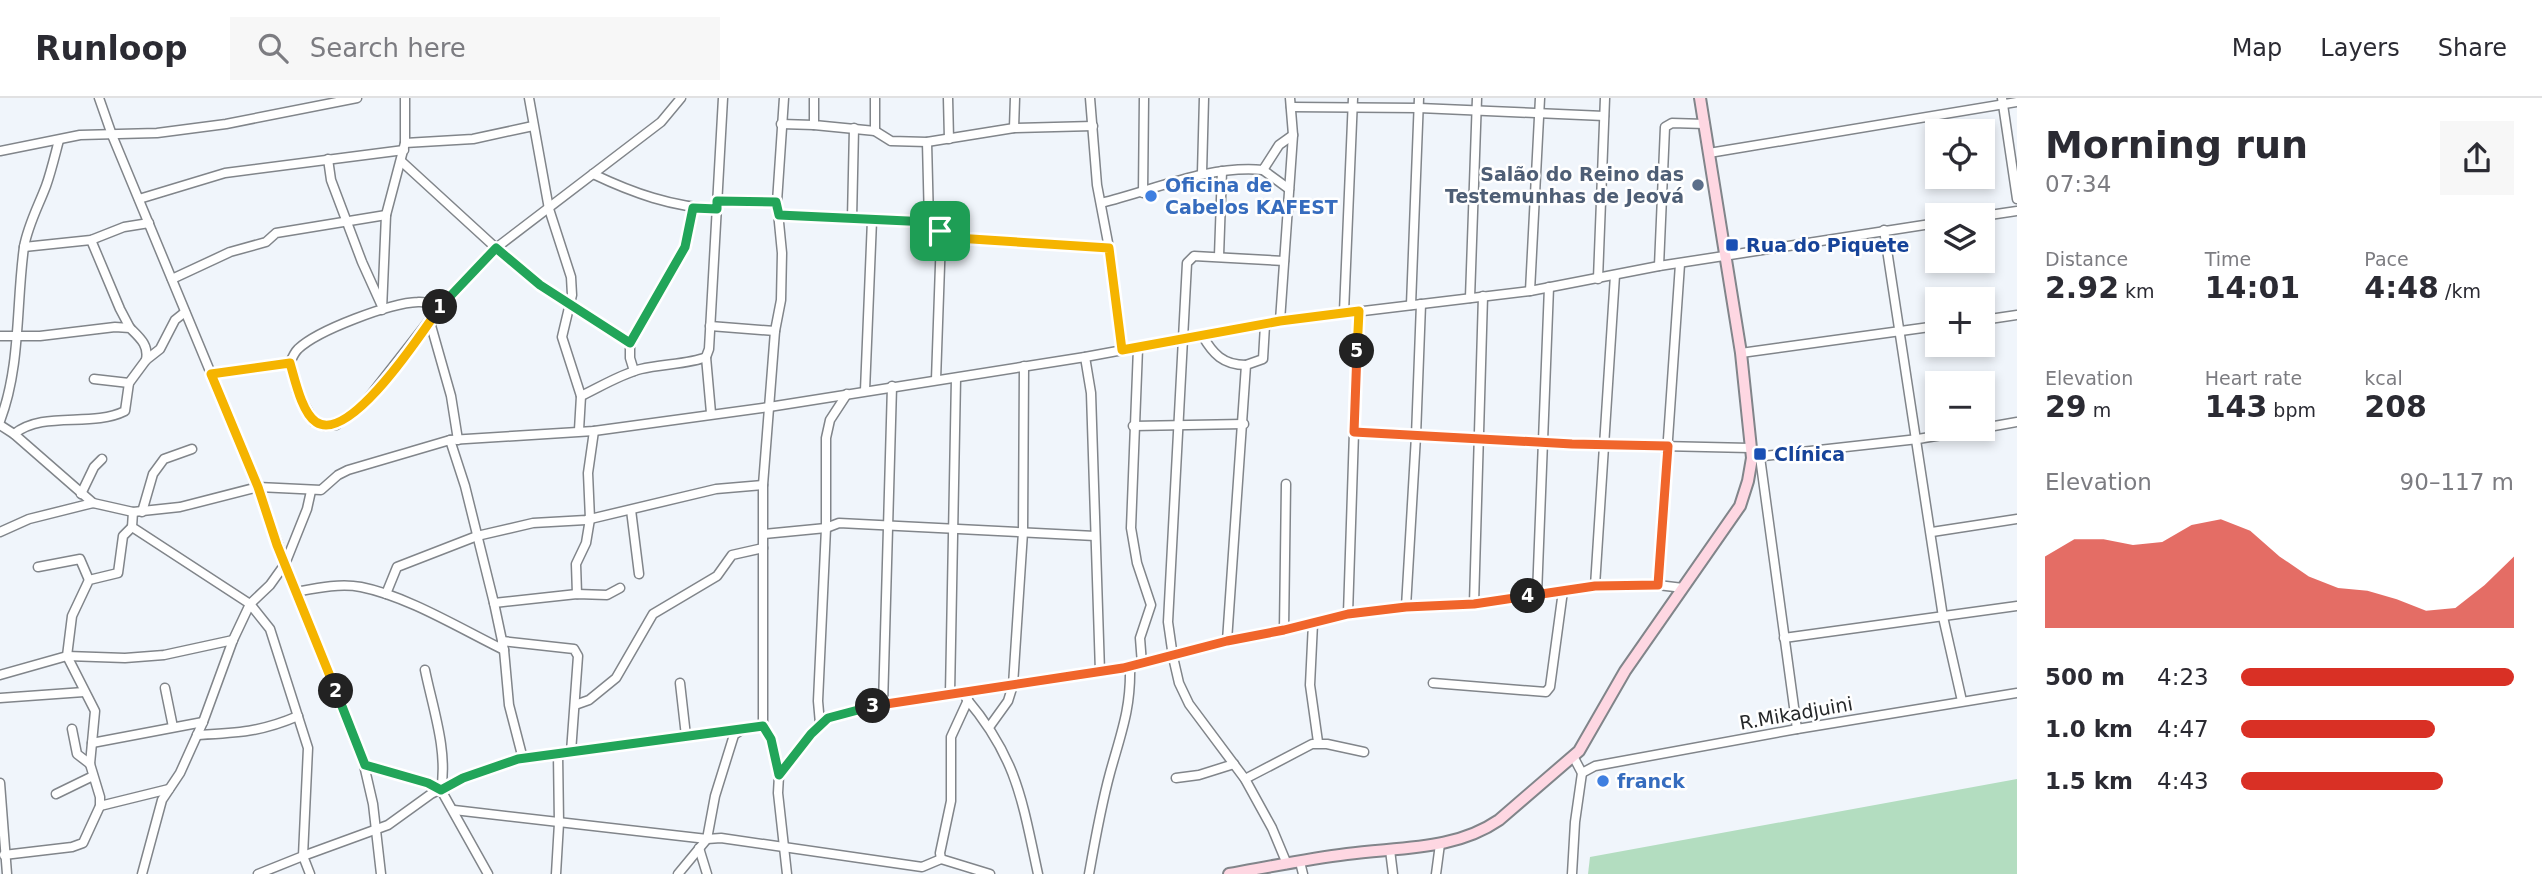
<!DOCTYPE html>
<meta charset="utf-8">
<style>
:root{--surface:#fff;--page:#f7f7f7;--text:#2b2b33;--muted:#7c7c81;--line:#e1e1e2;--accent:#d93025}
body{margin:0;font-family:"DejaVu Sans",sans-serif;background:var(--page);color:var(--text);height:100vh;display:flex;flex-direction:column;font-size:26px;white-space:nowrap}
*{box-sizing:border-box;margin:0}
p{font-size:23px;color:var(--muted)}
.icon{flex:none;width:38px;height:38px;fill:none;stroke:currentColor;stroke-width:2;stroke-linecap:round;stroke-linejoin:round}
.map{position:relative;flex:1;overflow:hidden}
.sheet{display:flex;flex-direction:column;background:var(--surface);width:525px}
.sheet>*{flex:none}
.buttons{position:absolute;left:1925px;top:21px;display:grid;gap:14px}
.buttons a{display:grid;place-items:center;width:70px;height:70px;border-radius:0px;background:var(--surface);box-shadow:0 4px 10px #0003;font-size:35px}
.pin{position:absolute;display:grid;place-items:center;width:60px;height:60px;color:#fff;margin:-30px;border-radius:14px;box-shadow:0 4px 10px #0006}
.km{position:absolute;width:35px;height:35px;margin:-18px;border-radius:50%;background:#222;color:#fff;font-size:19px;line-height:35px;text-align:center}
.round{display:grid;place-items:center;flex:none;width:74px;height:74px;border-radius:0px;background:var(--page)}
.head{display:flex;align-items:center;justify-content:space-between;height:119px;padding:0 28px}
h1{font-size:38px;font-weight:700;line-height:52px}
.metrics{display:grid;grid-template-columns:repeat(3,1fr);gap:10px;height:119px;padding:7px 28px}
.metrics div{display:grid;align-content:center}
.metrics b{font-size:30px;font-weight:700}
.metrics small{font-size:19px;font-weight:400}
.metrics p{font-size:19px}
.chart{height:196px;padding:14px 28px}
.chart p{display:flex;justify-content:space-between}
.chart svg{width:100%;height:126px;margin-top:7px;fill:var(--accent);opacity:.7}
ul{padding:0 28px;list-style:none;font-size:23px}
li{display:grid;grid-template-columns:112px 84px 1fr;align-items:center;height:52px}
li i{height:18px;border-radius:9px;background:var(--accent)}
header{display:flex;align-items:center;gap:42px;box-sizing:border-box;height:98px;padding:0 35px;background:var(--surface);border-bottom:2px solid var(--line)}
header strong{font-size:33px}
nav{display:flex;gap:38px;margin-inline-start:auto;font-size:24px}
.search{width:490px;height:63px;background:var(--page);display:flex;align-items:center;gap:18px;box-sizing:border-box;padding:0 24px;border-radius:0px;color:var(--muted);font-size:26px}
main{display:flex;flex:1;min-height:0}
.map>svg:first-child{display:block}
.green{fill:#b3ddc0}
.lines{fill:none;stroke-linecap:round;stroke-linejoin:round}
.street-casing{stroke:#81858a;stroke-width:11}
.secondary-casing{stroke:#81858a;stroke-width:14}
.street{stroke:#fff;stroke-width:8}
.secondary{stroke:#fed7e2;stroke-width:10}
.split-1-casing{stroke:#fff;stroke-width:14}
.split-2-casing{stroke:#fff;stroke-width:14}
.split-3-casing{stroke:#fff;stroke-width:14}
.split-4-casing{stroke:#fff;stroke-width:14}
.split-5-casing{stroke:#fff;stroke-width:14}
.split-6-casing{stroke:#fff;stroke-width:14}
.split-1{stroke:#22a559;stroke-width:9}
.split-2{stroke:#f5b400;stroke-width:9}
.split-3{stroke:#22a559;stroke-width:9}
.split-4{stroke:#f0652b;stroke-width:9}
.split-5{stroke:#f0652b;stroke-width:9}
.split-6{stroke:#f5b400;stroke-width:9}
.service-dot{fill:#5c6f8a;stroke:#fff;stroke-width:2.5}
.shop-dot{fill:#3f7fe0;stroke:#fff;stroke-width:2.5}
.transit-dot{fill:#1a4fb4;stroke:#fff;stroke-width:2.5}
.labels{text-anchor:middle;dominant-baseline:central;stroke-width:5;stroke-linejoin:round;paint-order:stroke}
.service-label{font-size:19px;font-weight:bold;fill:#4e5e75;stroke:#fff;text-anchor:end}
.shop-label{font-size:19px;font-weight:bold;fill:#366cbe;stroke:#fff;text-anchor:start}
.transit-label{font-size:19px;font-weight:bold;fill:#164399;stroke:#fff;text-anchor:start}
.street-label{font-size:19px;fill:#252729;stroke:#fff}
</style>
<header>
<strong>Runloop</strong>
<div class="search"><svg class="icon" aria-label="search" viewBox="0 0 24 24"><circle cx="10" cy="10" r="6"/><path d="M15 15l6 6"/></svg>Search here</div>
<nav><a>Map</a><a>Layers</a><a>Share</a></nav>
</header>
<main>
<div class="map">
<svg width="2017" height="776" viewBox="0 0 2017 776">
<rect width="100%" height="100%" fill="#f0f5fb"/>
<!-- green -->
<path class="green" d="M2017,681V776H1588L1590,759Z"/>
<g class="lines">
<defs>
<g id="street">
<path d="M99,0L112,37L258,389L285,466L270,487L250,506L233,542L203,624L180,675L162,702L142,776"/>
<path d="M529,0L549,111L571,179L572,197L562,239L581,298L579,332"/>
<path d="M814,0V27L875,33L891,43L927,44L1014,30L1093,28"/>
<path d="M948,0L949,41"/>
<path d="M1090,0L1097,87L1109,150L1122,252"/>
<path d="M2002,0L2017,101"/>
<path d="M1291,9L1419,10L1604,18"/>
<path d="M781,26L814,27"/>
<path d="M1014,30L1015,0"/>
<path d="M875,33V0"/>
<path d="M927,44L929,125"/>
<path d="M405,45L473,41L533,28"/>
<path d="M0,53L80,37L157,35L226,26L357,0"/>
<path d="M1709,55L2017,4"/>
<path d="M328,61L331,82L362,164L381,206"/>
<path d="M401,63L496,150L540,187L630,245"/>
<path d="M1263,72L1289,91"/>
<path d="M1202,75L1204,0"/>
<path d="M593,76C633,95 672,109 717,111"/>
<path d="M1143,95L1144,0"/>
<path d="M139,101L225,75L404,52"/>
<path d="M717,103L777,104"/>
<path d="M1101,105C1155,92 1207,67 1263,72L1279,47L1293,37"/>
<path d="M779,117L929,125L936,128L941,139L936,282"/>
<path d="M1983,118L2017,113"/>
<path d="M852,121L854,30"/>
<path d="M1884,132L1943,519L1962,603"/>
<path d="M941,139L1109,150"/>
<path d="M91,142L120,211L130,230"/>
<path d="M24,149L91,142L124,129L149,125"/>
<path d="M1219,158L1222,73"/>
<path d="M1284,163L1194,158L1187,165L1168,524L1173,559L1179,585L1189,606L1245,681L1272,730L1287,766"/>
<path d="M1659,168L1665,29L1672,25L1705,26"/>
<path d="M172,181L230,154L266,144L276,135L386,117"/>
<path d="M1598,181L1605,0"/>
<path d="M1530,193L1540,0"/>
<path d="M1470,200L1477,0"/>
<path d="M1411,207L1419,0"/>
<path d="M439,210C432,207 426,203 418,204C390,205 318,232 298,251C294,255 292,260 290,265L297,293L314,324L324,328L336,327L363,307L439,210L496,150L661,24L681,0"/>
<path d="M382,212L386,117L405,45V0"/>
<path d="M1344,214L1353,0"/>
<path d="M1983,222L2017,217"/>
<path d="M1280,223L1293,37L1290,0"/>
<path d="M430,224L451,298L458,342"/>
<path d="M710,228L775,233"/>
<path d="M1202,237C1213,256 1223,267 1246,267"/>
<path d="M0,238H40L115,229L130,230C140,240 149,247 146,262"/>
<path d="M1138,250L1131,430L1137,465L1151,507L1140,540L1142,566"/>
<path d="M1741,255L1937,228"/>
<path d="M706,259L711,315"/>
<path d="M1085,259L1091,295L1100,574"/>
<path d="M634,273L630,260V245L685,149L693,110"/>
<path d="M211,276L290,265"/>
<path d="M94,281L129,285"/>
<path d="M865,293L872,122"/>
<path d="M581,298C600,289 621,276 641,271C660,266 691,266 706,259L709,251L723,0"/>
<path d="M0,323C21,268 16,206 24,149C28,127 38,109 46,88C51,74 55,57 59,42"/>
<path d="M0,327L14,336L93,405L133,414L132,429L250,506L270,531L308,650L303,758L258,776"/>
<path d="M1133,328L1244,326"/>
<path d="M1983,330L2017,324"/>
<path d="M1354,334L1572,346L1750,350"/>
<path d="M14,336C44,312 91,330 125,313L129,285L146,262L160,251L175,222L185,214"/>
<path d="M450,342L465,388L494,505L504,552L509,607L523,661"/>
<path d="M1755,359L1918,341L1978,331"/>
<path d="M1760,359L1797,631"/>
<path d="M311,393L307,411L285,466L364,667L428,685L441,692L488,776"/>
<path d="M81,396L94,369L102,361"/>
<path d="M631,412L639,476"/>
<path d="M133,414L180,409L258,389L321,392L338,377L348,372L450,342L594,333L769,309L1085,259L1280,223L1530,193L1659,168L1937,125"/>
<path d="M142,414L153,376L164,361L192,351"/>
<path d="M0,434L29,421L93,405"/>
<path d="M1932,434L2017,421"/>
<path d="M764,436L826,430L839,425L1095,438"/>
<path d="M38,469L80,461L89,482"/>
<path d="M1658,487L1680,166"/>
<path d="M1595,488L1615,177"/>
<path d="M296,494C317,490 340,485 361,489C407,498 461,531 504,552"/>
<path d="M386,496L397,469L477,438L533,425L586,422L716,391L763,387"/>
<path d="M577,496L576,466L586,445L590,421L588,375L594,333"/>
<path d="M1537,497L1549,189"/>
<path d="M494,505L577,496L607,497L620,490"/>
<path d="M1474,506L1483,198"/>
<path d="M1406,509L1416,338L1421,206"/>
<path d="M1348,516L1358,213"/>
<path d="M1313,525L1310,587L1318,644"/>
<path d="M1284,532L1286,386"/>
<path d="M1784,540L2017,508"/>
<path d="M502,543L574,551L578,558L571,654"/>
<path d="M1227,543L1246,267L1263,261L1265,227"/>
<path d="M425,572C433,611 448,653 441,692"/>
<path d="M0,577L67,558L125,560L164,557L233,542"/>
<path d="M680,585L686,638"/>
<path d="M1433,585L1546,594L1550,589L1563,493"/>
<path d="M165,590L173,629"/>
<path d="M950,596L956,280"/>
<path d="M0,600L84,594"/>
<path d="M966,600C1017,660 1022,702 1038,776"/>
<path d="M968,602L951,639V703L940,755L941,761L990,776"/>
<path d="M575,607L589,602L616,580L653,516L717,478L732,457L763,450"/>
<path d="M883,607L892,288"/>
<path d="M820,626L818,603L826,430V340L830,322L847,296"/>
<path d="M990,628L1008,603L1013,587L1023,434L1024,268"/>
<path d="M72,631L77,656L90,666"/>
<path d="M197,637C237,635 261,634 298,618"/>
<path d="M92,645L203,624"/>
<path d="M364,667L373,706L381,776"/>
<path d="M1582,675L1595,668L1797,631L2017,595"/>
<path d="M779,677L771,641L763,628V387L775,233L781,202L782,155L777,104L784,0"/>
<path d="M1176,680L1199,677L1234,666"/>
<path d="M1245,681L1312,646H1327L1364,654"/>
<path d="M0,685L7,776"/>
<path d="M56,696L93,678"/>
<path d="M100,708L169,691"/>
<path d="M454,712L707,741L721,740L922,769L941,761"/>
<path d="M699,750L707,776"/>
<path d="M1390,752L1393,776"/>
<path d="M4,757L72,749L83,745L100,708V699L90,666L95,613L67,558L72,518L89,482L118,475L123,438L132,429"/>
<path d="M1300,764L1303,776"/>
<path d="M310,776L303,758L388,727L431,696L463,680L518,661L763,628"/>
<path d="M556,776L559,725L558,656"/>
<path d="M678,776L707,741L715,698L734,637L744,630"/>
<path d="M787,776L778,695L779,677L811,636L828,620L874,608L1123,570L1227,543L1284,532L1348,516L1406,509L1474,506L1595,488L1658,487L1683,490"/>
<path d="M1089,776C1095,742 1101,708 1110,675C1121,635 1131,611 1130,569"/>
<path d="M1436,776L1440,746"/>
<path d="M1572,776L1575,724L1582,675L1574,660"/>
</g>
<path id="secondary" d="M1229,776C1268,769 1307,761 1347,756C1398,749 1454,753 1499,722L1579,653L1625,573L1740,408L1748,383L1752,360L1741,255L1700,0"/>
</defs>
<!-- street casing -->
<use href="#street" class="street-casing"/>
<!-- secondary casing -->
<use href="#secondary" class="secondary-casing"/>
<!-- street -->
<use href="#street" class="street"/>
<!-- secondary -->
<use href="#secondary" class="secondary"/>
</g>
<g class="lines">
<defs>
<path id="split-1" d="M440,209L496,150L540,187L630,245L685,149L693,110L717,111V103L776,104L779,117L929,124L940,133"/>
<path id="split-2" d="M336,593L277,447L258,389L211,276L290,265C295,282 302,315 316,324C350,347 423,233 440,209"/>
<path id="split-3" d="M336,593L365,667L428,685L441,692L463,680L518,661L763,628L771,641L779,677L811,636L828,620L873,608"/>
<path id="split-4" d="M873,608L1123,570L1227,543L1284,532L1348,516L1406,509L1474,506L1528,498"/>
<path id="split-5" d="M1357,253L1354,334L1572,346L1668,348L1658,487L1595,488L1528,498"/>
<path id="split-6" d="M940,133L941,139L1109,150L1122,252L1280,223L1359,213L1357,253"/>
</defs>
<!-- split-1 casing -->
<use href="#split-1" class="split-1-casing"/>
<!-- split-2 casing -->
<use href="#split-2" class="split-2-casing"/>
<!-- split-3 casing -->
<use href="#split-3" class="split-3-casing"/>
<!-- split-4 casing -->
<use href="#split-4" class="split-4-casing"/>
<!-- split-5 casing -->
<use href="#split-5" class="split-5-casing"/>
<!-- split-6 casing -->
<use href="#split-6" class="split-6-casing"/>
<!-- split-1 -->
<use href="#split-1" class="split-1"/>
<!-- split-2 -->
<use href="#split-2" class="split-2"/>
<!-- split-3 -->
<use href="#split-3" class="split-3"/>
<!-- split-4 -->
<use href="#split-4" class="split-4"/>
<!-- split-5 -->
<use href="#split-5" class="split-5"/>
<!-- split-6 -->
<use href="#split-6" class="split-6"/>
</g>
<!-- markers -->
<circle class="service-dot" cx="1698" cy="87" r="7"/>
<g class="shop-dot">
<circle cx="1151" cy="98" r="7"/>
<circle cx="1603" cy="683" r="7"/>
</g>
<g class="transit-dot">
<rect x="1725" y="140" width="14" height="14" rx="3.5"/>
<rect x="1753" y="349" width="14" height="14" rx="3.5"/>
</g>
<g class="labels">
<!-- service labels -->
<g class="service-label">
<text x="1684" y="76">Salão do Reino das<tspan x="1684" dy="22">Testemunhas de Jeová</tspan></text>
</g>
<!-- shop labels -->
<g class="shop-label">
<text x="1165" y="87">Oficina de<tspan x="1165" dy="22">Cabelos KAFEST</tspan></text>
<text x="1617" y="683">franck</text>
</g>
<!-- transit labels -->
<g class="transit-label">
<text x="1746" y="147">Rua do Piquete</text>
<text x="1774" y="356">Clínica</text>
</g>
<!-- street labels -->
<g class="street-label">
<text transform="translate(1796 615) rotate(-10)">R.Mikadjuini</text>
</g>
</g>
</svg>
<div class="buttons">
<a><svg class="icon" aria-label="locate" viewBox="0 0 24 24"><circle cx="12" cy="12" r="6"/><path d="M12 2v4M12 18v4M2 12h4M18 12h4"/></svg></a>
<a><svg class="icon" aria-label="layers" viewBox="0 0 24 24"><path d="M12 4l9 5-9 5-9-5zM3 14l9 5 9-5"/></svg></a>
<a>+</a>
<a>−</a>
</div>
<div class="pin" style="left:940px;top:133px;background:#1e9e55"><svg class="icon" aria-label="arrive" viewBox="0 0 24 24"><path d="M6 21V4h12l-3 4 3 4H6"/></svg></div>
<b class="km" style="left:440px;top:209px">1</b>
<b class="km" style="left:336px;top:593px">2</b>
<b class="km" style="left:873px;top:608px">3</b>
<b class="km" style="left:1528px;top:498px">4</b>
<b class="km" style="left:1357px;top:253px">5</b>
</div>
<section class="sheet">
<div class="head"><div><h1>Morning run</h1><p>07:34</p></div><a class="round"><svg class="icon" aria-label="share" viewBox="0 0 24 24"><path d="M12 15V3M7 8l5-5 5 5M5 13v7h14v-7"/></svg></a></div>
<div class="metrics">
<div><p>Distance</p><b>2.92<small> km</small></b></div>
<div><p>Time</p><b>14:01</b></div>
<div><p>Pace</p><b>4:48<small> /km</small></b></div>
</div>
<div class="metrics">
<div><p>Elevation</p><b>29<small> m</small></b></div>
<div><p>Heart rate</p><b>143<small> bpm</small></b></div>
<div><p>kcal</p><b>208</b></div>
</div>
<div class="chart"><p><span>Elevation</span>90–117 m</p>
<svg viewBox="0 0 160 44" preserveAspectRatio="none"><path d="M0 44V19L10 13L20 13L30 15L40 14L50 8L60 6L70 10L80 19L90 26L100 30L110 31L120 34L130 38L140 37L150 29L160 19V44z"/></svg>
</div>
<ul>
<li><b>500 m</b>4:23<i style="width:100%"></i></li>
<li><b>1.0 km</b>4:47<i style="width:71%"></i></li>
<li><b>1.5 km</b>4:43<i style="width:74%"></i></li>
</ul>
</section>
</main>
